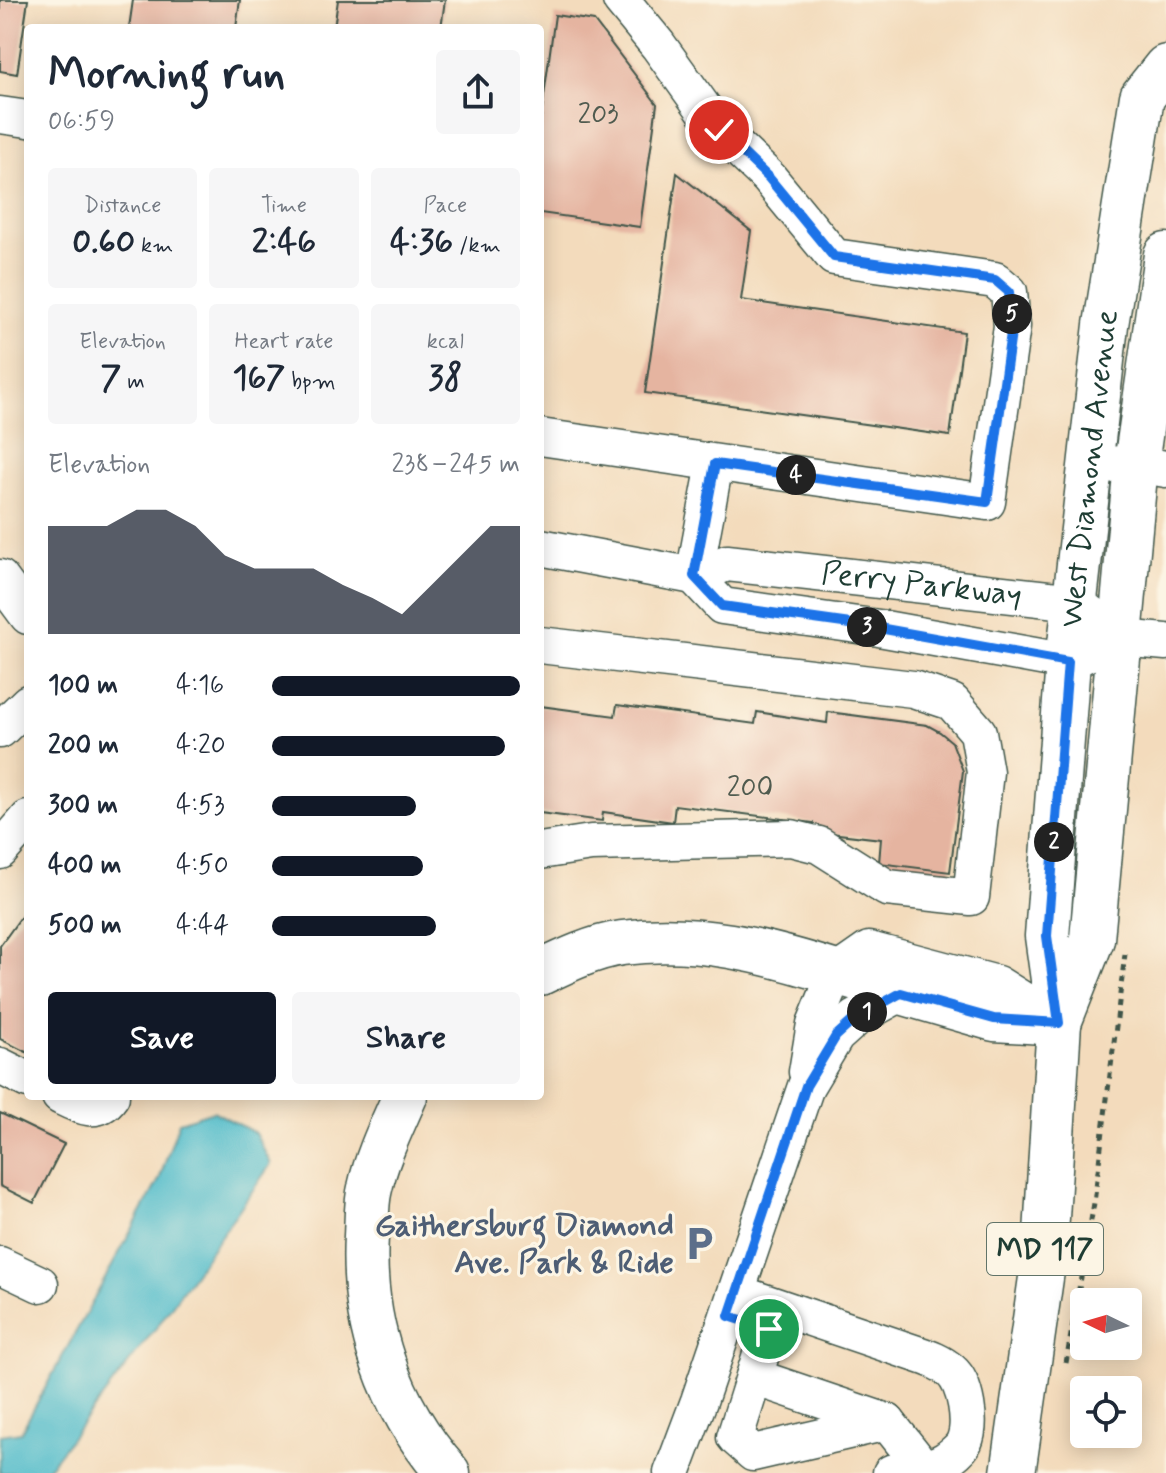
<!DOCTYPE html>
<meta charset="utf-8">
<style>
:root{--surface:#fff;--page:#f6f6f7;--text:#1f2937;--muted:#747a83;--accent:#111827}
body{margin:0;font-family:Mynerve,sans-serif;background:var(--page);color:var(--text);height:100vh;display:flex;flex-direction:column;font-size:30px;white-space:nowrap}
*{box-sizing:border-box;margin:0}
p{font-size:26px;color:var(--muted)}
.icon{flex:none;width:44px;height:44px;fill:none;stroke:currentColor;stroke-width:2;stroke-linecap:round;stroke-linejoin:round}
.map{position:relative;flex:1;overflow:hidden}
.sheet{position:absolute;left:24px;top:24px;width:520px;height:1076px;display:flex;flex-direction:column;background:var(--surface);border-radius:8px;box-shadow:0 4px 20px #0003}
.sheet>*{flex:none}
.needle{width:52px;rotate:275deg}
.fabs{position:absolute;left:1070px;top:1288px;display:grid;gap:16px}
.fabs a{display:grid;place-items:center;width:72px;height:72px;border-radius:8px;background:var(--surface);box-shadow:0 4px 20px #0003;font-size:40px}
.pin{position:absolute;display:grid;place-items:center;width:68px;height:68px;color:#fff;margin:-34px;border:4px solid #fff;border-radius:50%;box-shadow:0 2px 8px #0007}
.km{position:absolute;width:40px;height:40px;margin:-20px;border-radius:50%;background:#222;color:#fff;font-size:22px;line-height:40px;text-align:center}
.round{display:grid;place-items:center;flex:none;width:84px;height:84px;border-radius:8px;background:var(--page)}
.summary{display:flex;align-items:center;justify-content:space-between;height:136px;padding:0 24px}
h1{font-size:44px;font-weight:700;line-height:60px}
.figures{display:grid;grid-template-columns:repeat(3,1fr);gap:12px;height:136px;padding:8px 24px}
.figures div{display:grid;align-content:center;border-radius:8px;background:var(--page);text-align:center}
.figures b{font-size:34px;font-weight:700}
.figures small{font-size:22px;font-weight:400}
.figures p{font-size:22px}
.chart{height:224px;padding:16px 24px}
.chart p{display:flex;justify-content:space-between}
.chart svg{width:100%;height:144px;margin-top:8px;fill:var(--accent);opacity:.7}
.button{display:flex;gap:16px;margin-top:auto;padding:16px 24px}
.button a{flex:1;height:92px;border-radius:8px;background:var(--accent);color:#fff;font-size:32px;font-weight:700;line-height:92px;text-align:center}
.button a+a{background:var(--page);color:var(--text)}
ul{padding:0 24px;list-style:none;font-size:26px}
li{display:grid;grid-template-columns:128px 96px 1fr;align-items:center;height:60px}
li i{height:20px;border-radius:10px;background:var(--accent)}
.map>svg:first-child{display:block}
.water{fill:#4fbbca;stroke:#377c7f;stroke-width:2}
.building{fill:#e5b4a0}
.lines{fill:none;stroke-linecap:round;stroke-linejoin:round}
.minor-casing{stroke:#3f5548;stroke-width:39}
.major-casing{stroke:#3f5548;stroke-width:47}
.highway-casing{stroke:#3f5548;stroke-width:47}
.path{stroke:#3f5548;stroke-width:5;stroke-dasharray:6 6;stroke-linecap:butt}
.minor{stroke:#fff;stroke-width:36}
.major{stroke:#fff;stroke-width:44}
.highway{stroke:#fff;stroke-width:44}
.route-casing{stroke:#fff;stroke-width:16}
.route{stroke:#1a73e8;stroke-width:10}
.labels{text-anchor:middle;dominant-baseline:central;stroke-width:6;stroke-linejoin:round;paint-order:stroke}
.number-label{font-size:28px;fill:#505b4f}
.shield{fill:#fcf5e5;stroke:#617469;stroke-width:2}
.shield-label{font-size:30px;font-weight:bold;fill:#1f3d34}
.street-label{font-size:32px;fill:#1f3d34;stroke:#fcf5e5}
.service-label{font-size:32px;font-weight:bold;fill:#4e5e75;stroke:#fcf5e5;text-anchor:end}
</style>
<div class="map">
<svg width="1166" height="1473" viewBox="0 0 1166 1473">
<rect width="100%" height="100%" fill="#fcf5e5"/>
<filter id="ink" filterUnits="userSpaceOnUse"><feTurbulence type="fractalNoise" baseFrequency=".0125" numOctaves="2"/><feDisplacementMap in="SourceGraphic" scale="16" xChannelSelector="R" yChannelSelector="G"/><feConvolveMatrix kernelMatrix="1 2 1 2 8 2 1 2 1" color-interpolation-filters="sRGB"/></filter>
<filter id="wash" filterUnits="userSpaceOnUse"><feTurbulence type="fractalNoise" baseFrequency=".006" numOctaves="4" result="noise"/><feDisplacementMap in="SourceGraphic" scale="32" xChannelSelector="R" yChannelSelector="G"/><feGaussianBlur stdDeviation="1.8" result="paint"/><feColorMatrix in="noise" values="0 0 0 0 0 0 0 0 0 0 0 0 0 0 0 0 0 1.4 0 .05"/><feComposite in="paint" operator="in"/></filter>
<g filter="url(#wash)">
<rect width="100%" height="100%" fill="#f3dbbc"/>
<!-- water -->
<path class="water" d="M213,1111L255,1133L271,1164L159,1324L44,1473H0V1435L21,1432L159,1180L179,1122Z"/>
<g id="blocks">
<!-- building -->
<g class="building">
<path d="M0,0H28L17,74L0,71Z"/>
<path d="M133,0H240L236,28H129Z"/>
<path d="M338,0H445L441,28H334Z"/>
<path d="M555,15L594,21L657,104L640,227L540,213V125Z"/>
<path d="M677,173L751,231L741,300L964,332L950,436L645,393Z"/>
<path d="M617,705L755,724L757,712L827,723L828,712L927,725L940,732L952,742L963,771L950,872L879,863L881,839L813,831L814,823L675,805L673,822L603,812L602,821L540,813V706L615,716Z"/>
<path d="M28,907V1053L0,1039V946Z"/>
<path d="M0,1113L64,1144L34,1203L0,1186Z"/>
</g>
</g>
</g>
<g filter="url(#ink)">
<use href="#blocks" fill-opacity="0" stroke="#3f5548" stroke-width="2"/>
<g class="lines">
<defs>
<g id="minor">
<path d="M0,115L28,119"/>
<path d="M540,437L987,502L1012,326L1009,292L995,280L834,257L769,178L719,130L658,45L621,0"/>
<path d="M1089,465L1136,464L1166,469"/>
<path id="s1" d="M540,547L694,576L727,563L1075,602L1121,638"/>
<path d="M694,576L722,606L879,628L1068,662L1121,638L1166,642"/>
<path d="M694,576L715,464"/>
<path d="M0,578L28,616"/>
<path d="M540,645L913,689L952,702L978,732L985,772L971,897L887,888L819,845L791,838L591,843L540,851"/>
<path d="M0,730L28,703"/>
<path d="M0,851L28,819"/>
<path d="M0,1066L28,1080"/>
<path d="M807,1072L815,1024L836,973L869,950L997,984L1059,1023"/>
<path d="M60,1096C78,1105 97,1116 111,1096"/>
<path d="M0,1265L40,1284"/>
<path d="M737,1293L917,1354C929,1358 941,1362 951,1371C966,1384 972,1424 964,1442C962,1447 955,1453 951,1456C937,1469 909,1471 891,1473"/>
<path d="M769,1329L735,1437L753,1453L887,1422L914,1456"/>
<path d="M754,1377L887,1422"/>
<path d="M672,1473L699,1401L806,1086L836,1036L856,1018L901,993"/>
</g>
<g id="major">
<path d="M836,973L994,1019L1059,1023"/>
<path d="M1060,1020L1092,939L1136,464L1166,255"/>
<path id="s2" d="M1013,1473L1045,1250L1059,1023L1047,936L1068,662L1106,325L1142,97L1166,67"/>
</g>
<g id="highway">
<path d="M540,973C565,961 594,947 622,943C696,933 766,951 836,973"/>
<path d="M405,1096C392,1126 377,1156 370,1188C366,1203 367,1221 366,1236C361,1325 390,1407 448,1473"/>
</g>
</defs>
<!-- minor casing -->
<use href="#minor" class="minor-casing"/>
<!-- major casing -->
<use href="#major" class="major-casing"/>
<!-- highway casing -->
<use href="#highway" class="highway-casing"/>
<!-- path -->
<path class="path" d="M1066,1363L1094,1203L1125,954"/>
<!-- minor -->
<use href="#minor" class="minor"/>
<!-- major -->
<use href="#major" class="major"/>
<!-- highway -->
<use href="#highway" class="highway"/>
</g>
</g>
<g class="lines" filter="url(#ink)">
<defs>
<path id="route" d="M719,130L769,178L834,257L995,280L1009,292L1012,326L987,502L715,464L694,576L722,606L879,628L1068,662L1047,936L1059,1023L994,1019L901,993L856,1018L836,1036L806,1086L729,1316L769,1329"/>
</defs>
<!-- route casing -->
<use href="#route" class="route-casing"/>
<!-- route -->
<use href="#route" class="route"/>
</g>
<!-- icons -->
<defs>
<symbol id="parking-bare" viewBox="-9 -9 18 18"><path d="M-3.5-5.5H1a3.5 3.5 0 0 1 0 7H-1V5.5H-3.5ZM-1-3.4V-.6H.8a1.4 1.4 0 0 0 0-2.8Z" fill="#5c6f8a" stroke="#fcf5e5" stroke-width="2.5" paint-order="stroke"/></symbol>
</defs>
<g fill-rule="evenodd">
<use href="#parking-bare" x="674" y="1218" width="51" height="51"/>
</g>
<g class="labels">
<!-- number labels -->
<g class="number-label">
<text x="598" y="115">203</text>
<text x="750" y="788">200</text>
</g>
<!-- shield labels -->
<rect class="shield" x="987" y="1223" width="116" height="52" rx="6"/>
<g class="shield-label">
<text x="1045" y="1249">MD 117</text>
</g>
<!-- street labels -->
<g class="street-label">
<text stroke="none"><textPath href="#s2" startOffset="1010">West Diamond Avenue</textPath></text>
<text stroke="none"><textPath href="#s1" startOffset="388">Perry Parkway</textPath></text>
</g>
<!-- service labels -->
<g class="service-label">
<text x="674" y="1226">Gaithersburg Diamond<tspan x="674" dy="37">Ave. Park &amp; Ride</tspan></text>
</g>
</g>
</svg>
<div class="fabs">
<a><svg class="needle" viewBox="-14 -14 28 28"><path d="M0-13l5 13h-10z" fill="#e53935"/><path d="M0 13l5-13h-10z" fill="#747a83"/></svg></a>
<a><svg class="icon" aria-label="locate" viewBox="0 0 24 24"><circle cx="12" cy="12" r="6"/><path d="M12 2v4M12 18v4M2 12h4M18 12h4"/></svg></a>
</div>
<div class="pin" style="left:769px;top:1329px;background:#1e9e55"><svg class="icon" aria-label="arrive" viewBox="0 0 24 24"><path d="M6 21V4h12l-3 4 3 4H6"/></svg></div>
<div class="pin" style="left:719px;top:130px;background:#d93025"><svg class="icon" aria-label="check" viewBox="0 0 24 24"><path d="M5 12l5 5 9-10"/></svg></div>
<b class="km" style="left:867px;top:1012px">1</b>
<b class="km" style="left:1054px;top:842px">2</b>
<b class="km" style="left:867px;top:627px">3</b>
<b class="km" style="left:796px;top:475px">4</b>
<b class="km" style="left:1012px;top:314px">5</b>
<section class="sheet">
<div class="summary"><div><h1>Morning run</h1><p>06:59</p></div><a class="round"><svg class="icon" aria-label="share" viewBox="0 0 24 24"><path d="M12 15V3M7 8l5-5 5 5M5 13v7h14v-7"/></svg></a></div>
<div class="figures">
<div><p>Distance</p><b>0.60<small> km</small></b></div>
<div><p>Time</p><b>2:46</b></div>
<div><p>Pace</p><b>4:36<small> /km</small></b></div>
</div>
<div class="figures">
<div><p>Elevation</p><b>7<small> m</small></b></div>
<div><p>Heart rate</p><b>167<small> bpm</small></b></div>
<div><p>kcal</p><b>38</b></div>
</div>
<div class="chart"><p><span>Elevation</span>238–245 m</p>
<svg viewBox="0 0 160 44" preserveAspectRatio="none"><path d="M0 44V11L10 11L20 11L30 6L40 6L50 11L60 20L70 24L80 24L90 24L100 29L110 33L120 38L130 29L140 20L150 11L160 11V44z"/></svg>
</div>
<ul>
<li><b>100 m</b>4:16<i style="width:100%"></i></li>
<li><b>200 m</b>4:20<i style="width:94%"></i></li>
<li><b>300 m</b>4:53<i style="width:58%"></i></li>
<li><b>400 m</b>4:50<i style="width:61%"></i></li>
<li><b>500 m</b>4:44<i style="width:66%"></i></li>
</ul>
<div class="button"><a>Save</a><a>Share</a></div>
</section>
</div>
